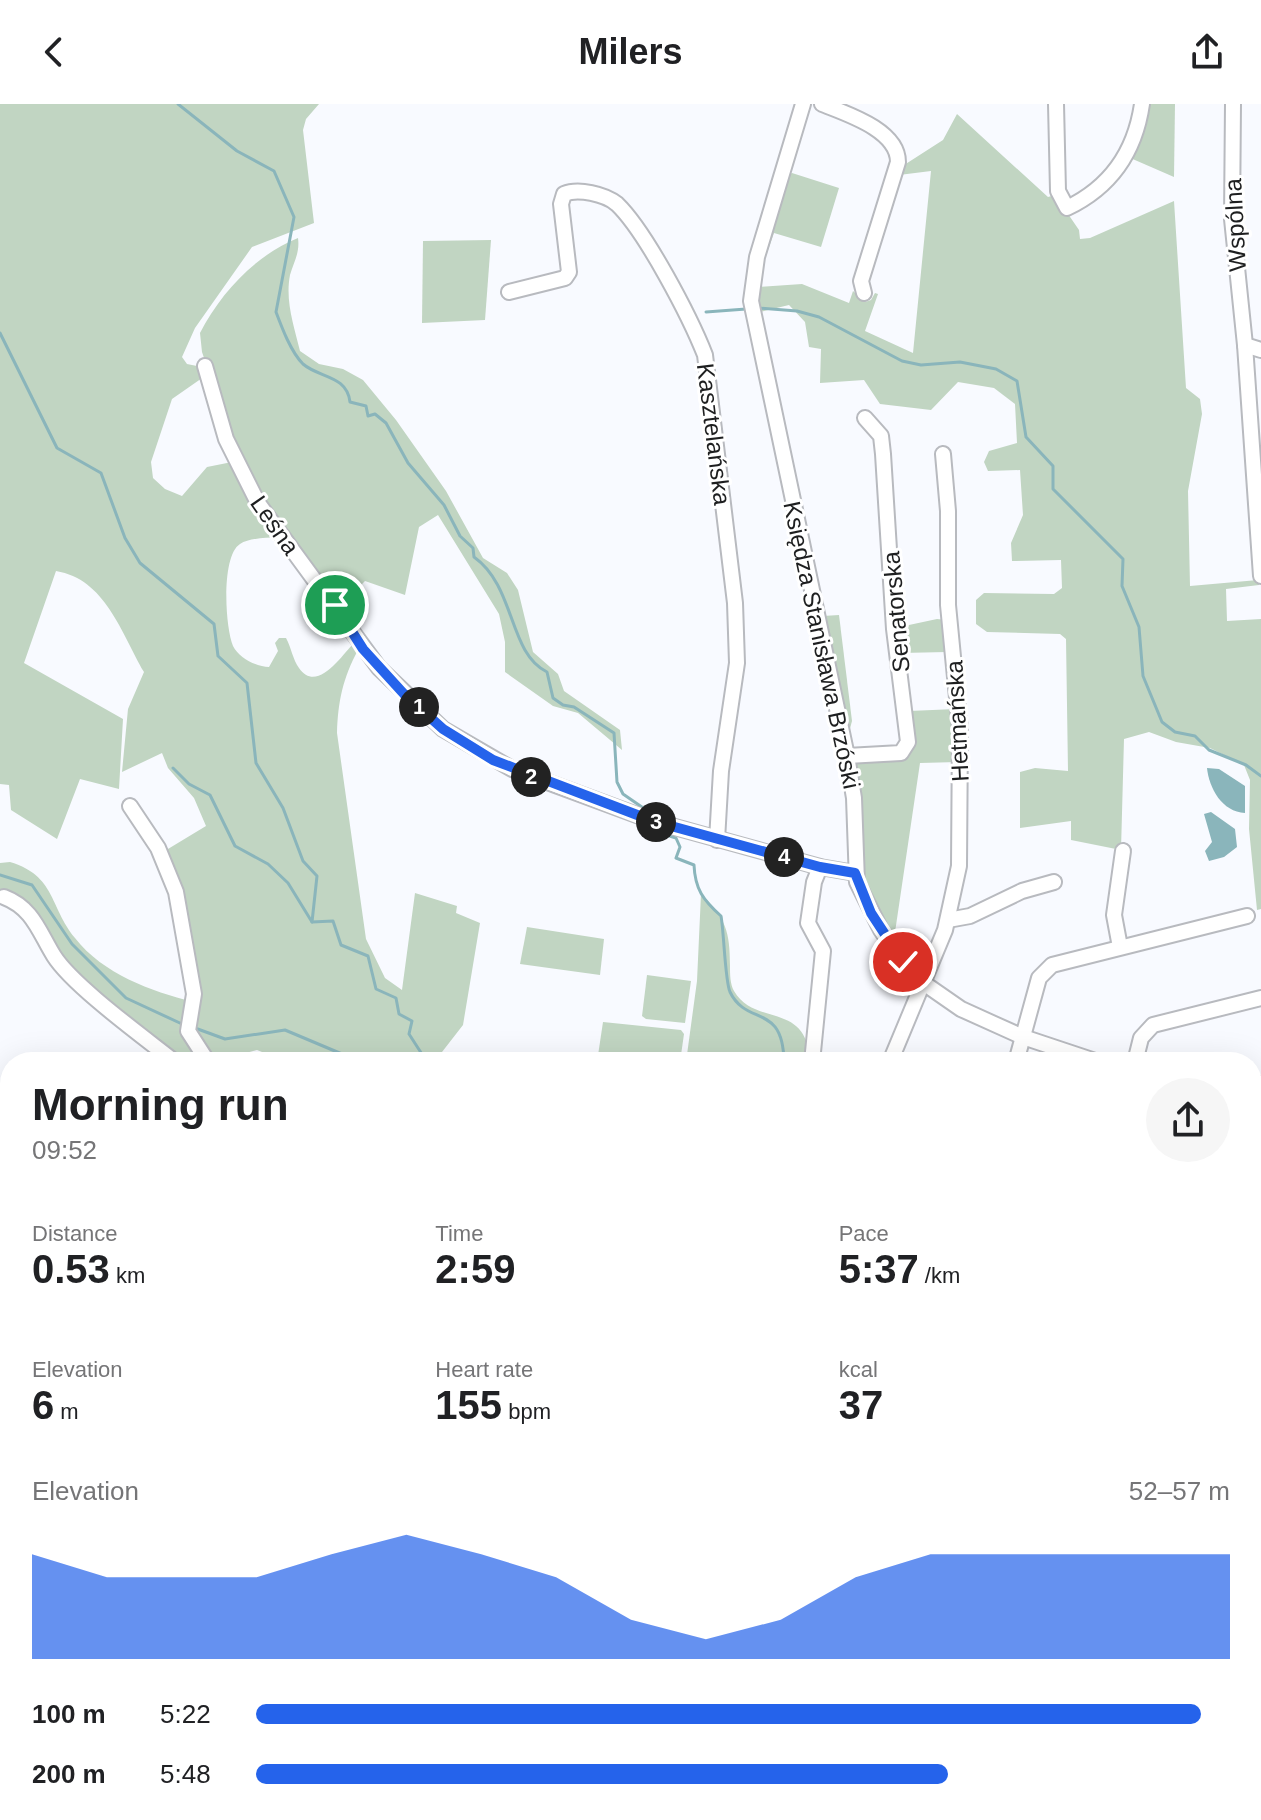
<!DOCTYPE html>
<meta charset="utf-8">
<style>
:root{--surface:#fff;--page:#f6f6f6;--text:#202124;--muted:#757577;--accent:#2563eb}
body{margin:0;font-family:Arial,sans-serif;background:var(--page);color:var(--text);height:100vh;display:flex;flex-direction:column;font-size:30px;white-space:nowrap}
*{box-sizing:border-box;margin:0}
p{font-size:26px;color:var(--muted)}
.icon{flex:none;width:44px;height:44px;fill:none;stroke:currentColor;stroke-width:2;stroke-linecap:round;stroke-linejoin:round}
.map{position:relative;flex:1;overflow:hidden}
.sheet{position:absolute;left:0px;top:948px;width:1262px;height:768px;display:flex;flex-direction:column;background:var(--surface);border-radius:32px 32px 0 0;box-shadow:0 8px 32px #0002}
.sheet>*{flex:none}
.pin{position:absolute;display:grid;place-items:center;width:68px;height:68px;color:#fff;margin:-34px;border:4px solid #fff;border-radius:50%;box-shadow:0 2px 8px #0007}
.km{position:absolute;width:40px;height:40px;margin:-20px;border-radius:50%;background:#222;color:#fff;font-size:22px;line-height:40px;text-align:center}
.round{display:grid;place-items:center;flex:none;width:84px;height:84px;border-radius:42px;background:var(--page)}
.overview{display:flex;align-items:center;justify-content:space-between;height:136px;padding:0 32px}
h1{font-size:44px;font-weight:800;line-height:60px}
.figures{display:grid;grid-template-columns:repeat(3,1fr);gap:12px;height:136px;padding:8px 32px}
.figures div{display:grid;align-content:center}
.figures b{font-size:40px;font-weight:800}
.figures small{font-size:22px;font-weight:400}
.figures p{font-size:22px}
.chart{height:224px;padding:16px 32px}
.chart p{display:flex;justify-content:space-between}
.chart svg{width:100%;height:144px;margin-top:8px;fill:var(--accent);opacity:.7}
ul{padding:0 32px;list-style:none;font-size:26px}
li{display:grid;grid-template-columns:128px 96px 1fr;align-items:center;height:60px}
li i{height:20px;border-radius:10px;background:var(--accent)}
header{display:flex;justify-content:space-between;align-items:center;height:104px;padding:0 32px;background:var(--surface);font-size:36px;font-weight:800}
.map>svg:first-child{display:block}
.green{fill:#c1d5c2}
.water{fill:#8ab5bb}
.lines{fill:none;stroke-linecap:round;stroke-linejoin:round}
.stream{stroke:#8ab5bb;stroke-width:3}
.minor-casing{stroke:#b8babf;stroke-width:18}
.minor{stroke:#fff;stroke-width:14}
.route-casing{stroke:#fff;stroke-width:16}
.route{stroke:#2563eb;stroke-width:10}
.labels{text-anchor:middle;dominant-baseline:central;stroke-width:6;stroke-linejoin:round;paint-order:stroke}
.street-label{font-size:24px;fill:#1e1f20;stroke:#fff}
</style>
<header><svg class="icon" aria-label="back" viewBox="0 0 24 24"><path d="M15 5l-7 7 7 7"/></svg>Milers<svg class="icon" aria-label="share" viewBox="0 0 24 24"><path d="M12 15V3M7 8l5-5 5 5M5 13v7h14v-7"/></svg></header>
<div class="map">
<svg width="1261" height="1716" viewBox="0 0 1261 1716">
<rect width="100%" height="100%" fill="#f8faff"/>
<!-- green -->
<g class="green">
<path d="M0,0H319L306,15L303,26L314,119L252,143L195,224L182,253L187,260L202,263L205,272L172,295L151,358L153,374L165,385L182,392L207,363L232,358L277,433C266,434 249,434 240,440C221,452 225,523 233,542C239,554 257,563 269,563L278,547L275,539L279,534H286C291,543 293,556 299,564C317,590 342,551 354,539L358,546C343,574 338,597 337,629L366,835L385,874L402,886L415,789L457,802L456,809L480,819L463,921L442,948L451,958H287L257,946L212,958L192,919L163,748L206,722L194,694L168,664L162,649L122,668L128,605L144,568C121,528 105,475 56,467L24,559L123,615L119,685L80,675L57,735L11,706L9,681L0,680Z"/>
<path d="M1143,0H1175L1174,73L1128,53Z"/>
<path d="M957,10L1048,93L1055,91L1079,126L1080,135L1090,134L1174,97L1186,284L1200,295L1202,310L1188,387L1190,482L1258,476L1259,481L1226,485L1227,517L1261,515V805L1257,806L1249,725L1250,676L1244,661L1210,644L1176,638L1149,628L1124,635L1121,746L1071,736V717L1020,724V668L1035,664L1068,667L1066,535L1060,530L987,528L976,520V496L984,489L1054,490L1062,484L1061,456L1012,457L1011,439L1023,411L1020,366L988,367L984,358L989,347L1017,339L1015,300L994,284L958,278L931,306L880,300L864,276L820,279L821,245L809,243L805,218L789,201L760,208L758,183L802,180L849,199L853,187L865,198L871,196L875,189L878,190L865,227L913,249L931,67L899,71L901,63L943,36Z"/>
<path d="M792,69L839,84L821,143L774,129L767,149L764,148L788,71Z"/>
<path d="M298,134C300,149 294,157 290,171C285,197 294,222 300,247L319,260L343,265L363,276L396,316L446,387L483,454L507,469L518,486L533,548L558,570L564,587L620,626L622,646L578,609L553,602L505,568V538L499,510L438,411L419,423L405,491L365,477L356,486L347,515L243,367L202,248L200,229C221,188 256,151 298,134Z"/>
<path d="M491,136L485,216L422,219L423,137Z"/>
<path d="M839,511L852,617L848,632L823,512Z"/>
<path d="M937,515L947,516V548L901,549L898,527L909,521Z"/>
<path d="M956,605L958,658L920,659L894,835L864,777L853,653L902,651L909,607Z"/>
<path d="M10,758C56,772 49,802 75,834C103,870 151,887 193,898L187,918L205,958L178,955L78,873L0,786V759Z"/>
<path d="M701,790C726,814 730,828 730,862C730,870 730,880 734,887C756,924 807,896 810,958H686L697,877Z"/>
<path d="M527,823L604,835L600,871L520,860Z"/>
<path d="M647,871L691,877L685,919L646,915L642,912Z"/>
<path d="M603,918L681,926L684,930L680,958H597Z"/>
<path d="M1252,1070H1261V1153L1253,1228Z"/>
<path d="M0,1250L10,1261V1646L0,1640Z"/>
<path d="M89,1706H616L620,1716H102Z"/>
<rect x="1091" y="1706" width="83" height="10"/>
</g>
<!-- water -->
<g class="water">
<path d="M1207,664L1219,665L1245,682V709C1222,708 1209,684 1207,664Z"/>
<path d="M1211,708L1235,725L1237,743L1224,753L1209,757L1205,747L1212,738L1204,710Z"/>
</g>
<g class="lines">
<!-- stream -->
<g class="stream">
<path d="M178,0L237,47L274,67L294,113L276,208C282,224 291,248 303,260C319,274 347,271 350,298L366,302L368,312L375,310L386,319L408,359L444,401L460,432L473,444L474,453C516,483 508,549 547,568L553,594L563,601L574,603L614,629L617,678L623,690L652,710"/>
<path d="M758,204L797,207L819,213L902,257L921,261L960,258L996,265L1017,277L1026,333L1053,362V385L1123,455L1122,482L1139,523L1143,572L1162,618L1175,628L1195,632L1209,646L1246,661L1261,672"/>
<path d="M706,208L746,205"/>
<path d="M0,229L57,344L101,369L125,434L140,459L214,520L218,552L247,579L256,659L283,704L303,757L317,772L312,818"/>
<path d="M173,664L189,680L210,691L235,742L268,760L288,779L312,818L333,817L341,841L368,852L376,885L396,894L399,910L412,917L409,930L427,958"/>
<path d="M659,724L663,730L676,734L680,743L676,754L694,761C695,785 703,796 721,812C724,828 725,877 730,888C747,923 783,898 784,958"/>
<path d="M0,771L32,781L72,840L126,894L182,920"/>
<path d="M195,924L225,935L285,926L361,958"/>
<path d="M0,1282L10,1294"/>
<path d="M0,1613L5,1626L10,1627"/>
<path d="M458,1706L482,1716"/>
<path d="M108,1707L115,1716"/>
<path d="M122,1716L123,1708L131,1706"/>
<path d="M850,1716L858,1706"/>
<path d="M1129,1716L1137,1706"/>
</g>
<defs>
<g id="minor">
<path d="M803,0L757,153L751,197L847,652L854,694L857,778L881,826L903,858L925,880L961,905L1023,933L1098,958"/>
<path d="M822,0C847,10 898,26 898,58L861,177L864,189"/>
<path d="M1056,0L1058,87L1067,104C1111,83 1135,48 1142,0"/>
<path d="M1233,0L1232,115L1245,241L1261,246"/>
<path d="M509,188L565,174L569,168L561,100L564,90C578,84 605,90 617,100C646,128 690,213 705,251L735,499L737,559L721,667L717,736"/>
<path d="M1245,241L1261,472"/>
<path d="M205,262L226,335L258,399L379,564L443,625L512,665L653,717L820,763L855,769"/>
<path d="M847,652L901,649L908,638L894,525L883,350L881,332L865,314"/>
<path d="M130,702L158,744L176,788L194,890L188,927L208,958"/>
<path d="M4,793C33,804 39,828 54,852C73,882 145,934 175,958"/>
<path d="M948,816L970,812L1022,787L1054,778"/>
<path d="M1120,843L1114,811L1123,747"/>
<path d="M812,958L823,847L808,819L814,778L820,763"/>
<path d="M890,958L945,826L959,762L960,625L948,501V407L943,350"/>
<path d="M1016,958L1039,874L1052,861L1247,812"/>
<path d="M1135,958L1141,934L1153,921L1261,894"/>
<path d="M1252,979L1261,980"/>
<path d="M1252,1066H1261"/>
<path d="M1252,1455H1261"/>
<path d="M1252,1668L1261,1666"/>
<path d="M632,1706L645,1716"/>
<path d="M1229,1706L1231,1716"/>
<path d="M1087,1716V1706"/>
</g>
</defs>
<!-- minor casing -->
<use href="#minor" class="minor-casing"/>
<!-- minor -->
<use href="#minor" class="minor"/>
</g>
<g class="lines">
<defs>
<path id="route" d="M335,501L363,545L404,590L443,625L493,656L653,717L820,763L855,769L871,809L903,858"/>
</defs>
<!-- route casing -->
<use href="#route" class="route-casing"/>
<!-- route -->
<use href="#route" class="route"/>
</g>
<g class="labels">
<!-- street labels -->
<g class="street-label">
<text transform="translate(1235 121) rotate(-93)">Wspólna</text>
<text transform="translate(714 330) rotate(83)">Kasztelańska</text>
<text transform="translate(275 421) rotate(55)">Leśna</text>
<text transform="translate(896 508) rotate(-95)">Senatorska</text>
<text transform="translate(822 541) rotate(78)">Księdza Stanisława Brzóski</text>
<text transform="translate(957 617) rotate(-93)">Hetmańska</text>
</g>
</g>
</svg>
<div class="pin" style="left:335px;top:501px;background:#1e9e55"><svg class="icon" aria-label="arrive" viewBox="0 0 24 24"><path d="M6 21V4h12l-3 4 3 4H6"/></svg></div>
<div class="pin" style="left:903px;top:858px;background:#d93025"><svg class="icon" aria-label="check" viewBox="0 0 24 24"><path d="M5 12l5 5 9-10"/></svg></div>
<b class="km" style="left:419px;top:603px">1</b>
<b class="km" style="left:531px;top:673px">2</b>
<b class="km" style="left:656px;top:718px">3</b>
<b class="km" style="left:784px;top:753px">4</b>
<section class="sheet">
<div class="overview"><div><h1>Morning run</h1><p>09:52</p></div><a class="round"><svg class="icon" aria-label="share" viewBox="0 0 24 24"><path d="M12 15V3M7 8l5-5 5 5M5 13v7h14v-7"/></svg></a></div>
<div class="figures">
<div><p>Distance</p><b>0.53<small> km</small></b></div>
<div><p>Time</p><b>2:59</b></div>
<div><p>Pace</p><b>5:37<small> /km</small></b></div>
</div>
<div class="figures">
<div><p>Elevation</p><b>6<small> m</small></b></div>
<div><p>Heart rate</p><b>155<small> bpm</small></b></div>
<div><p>kcal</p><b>37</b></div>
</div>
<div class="chart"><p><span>Elevation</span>52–57 m</p>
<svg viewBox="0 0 160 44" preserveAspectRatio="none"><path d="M0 44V12L10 19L20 19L30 19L40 12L50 6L60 12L70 19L80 32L90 38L100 32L110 19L120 12L130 12L140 12L150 12L160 12V44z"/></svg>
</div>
<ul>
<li><b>100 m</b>5:22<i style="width:97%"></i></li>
<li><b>200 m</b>5:48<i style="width:71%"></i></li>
</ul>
</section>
</div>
